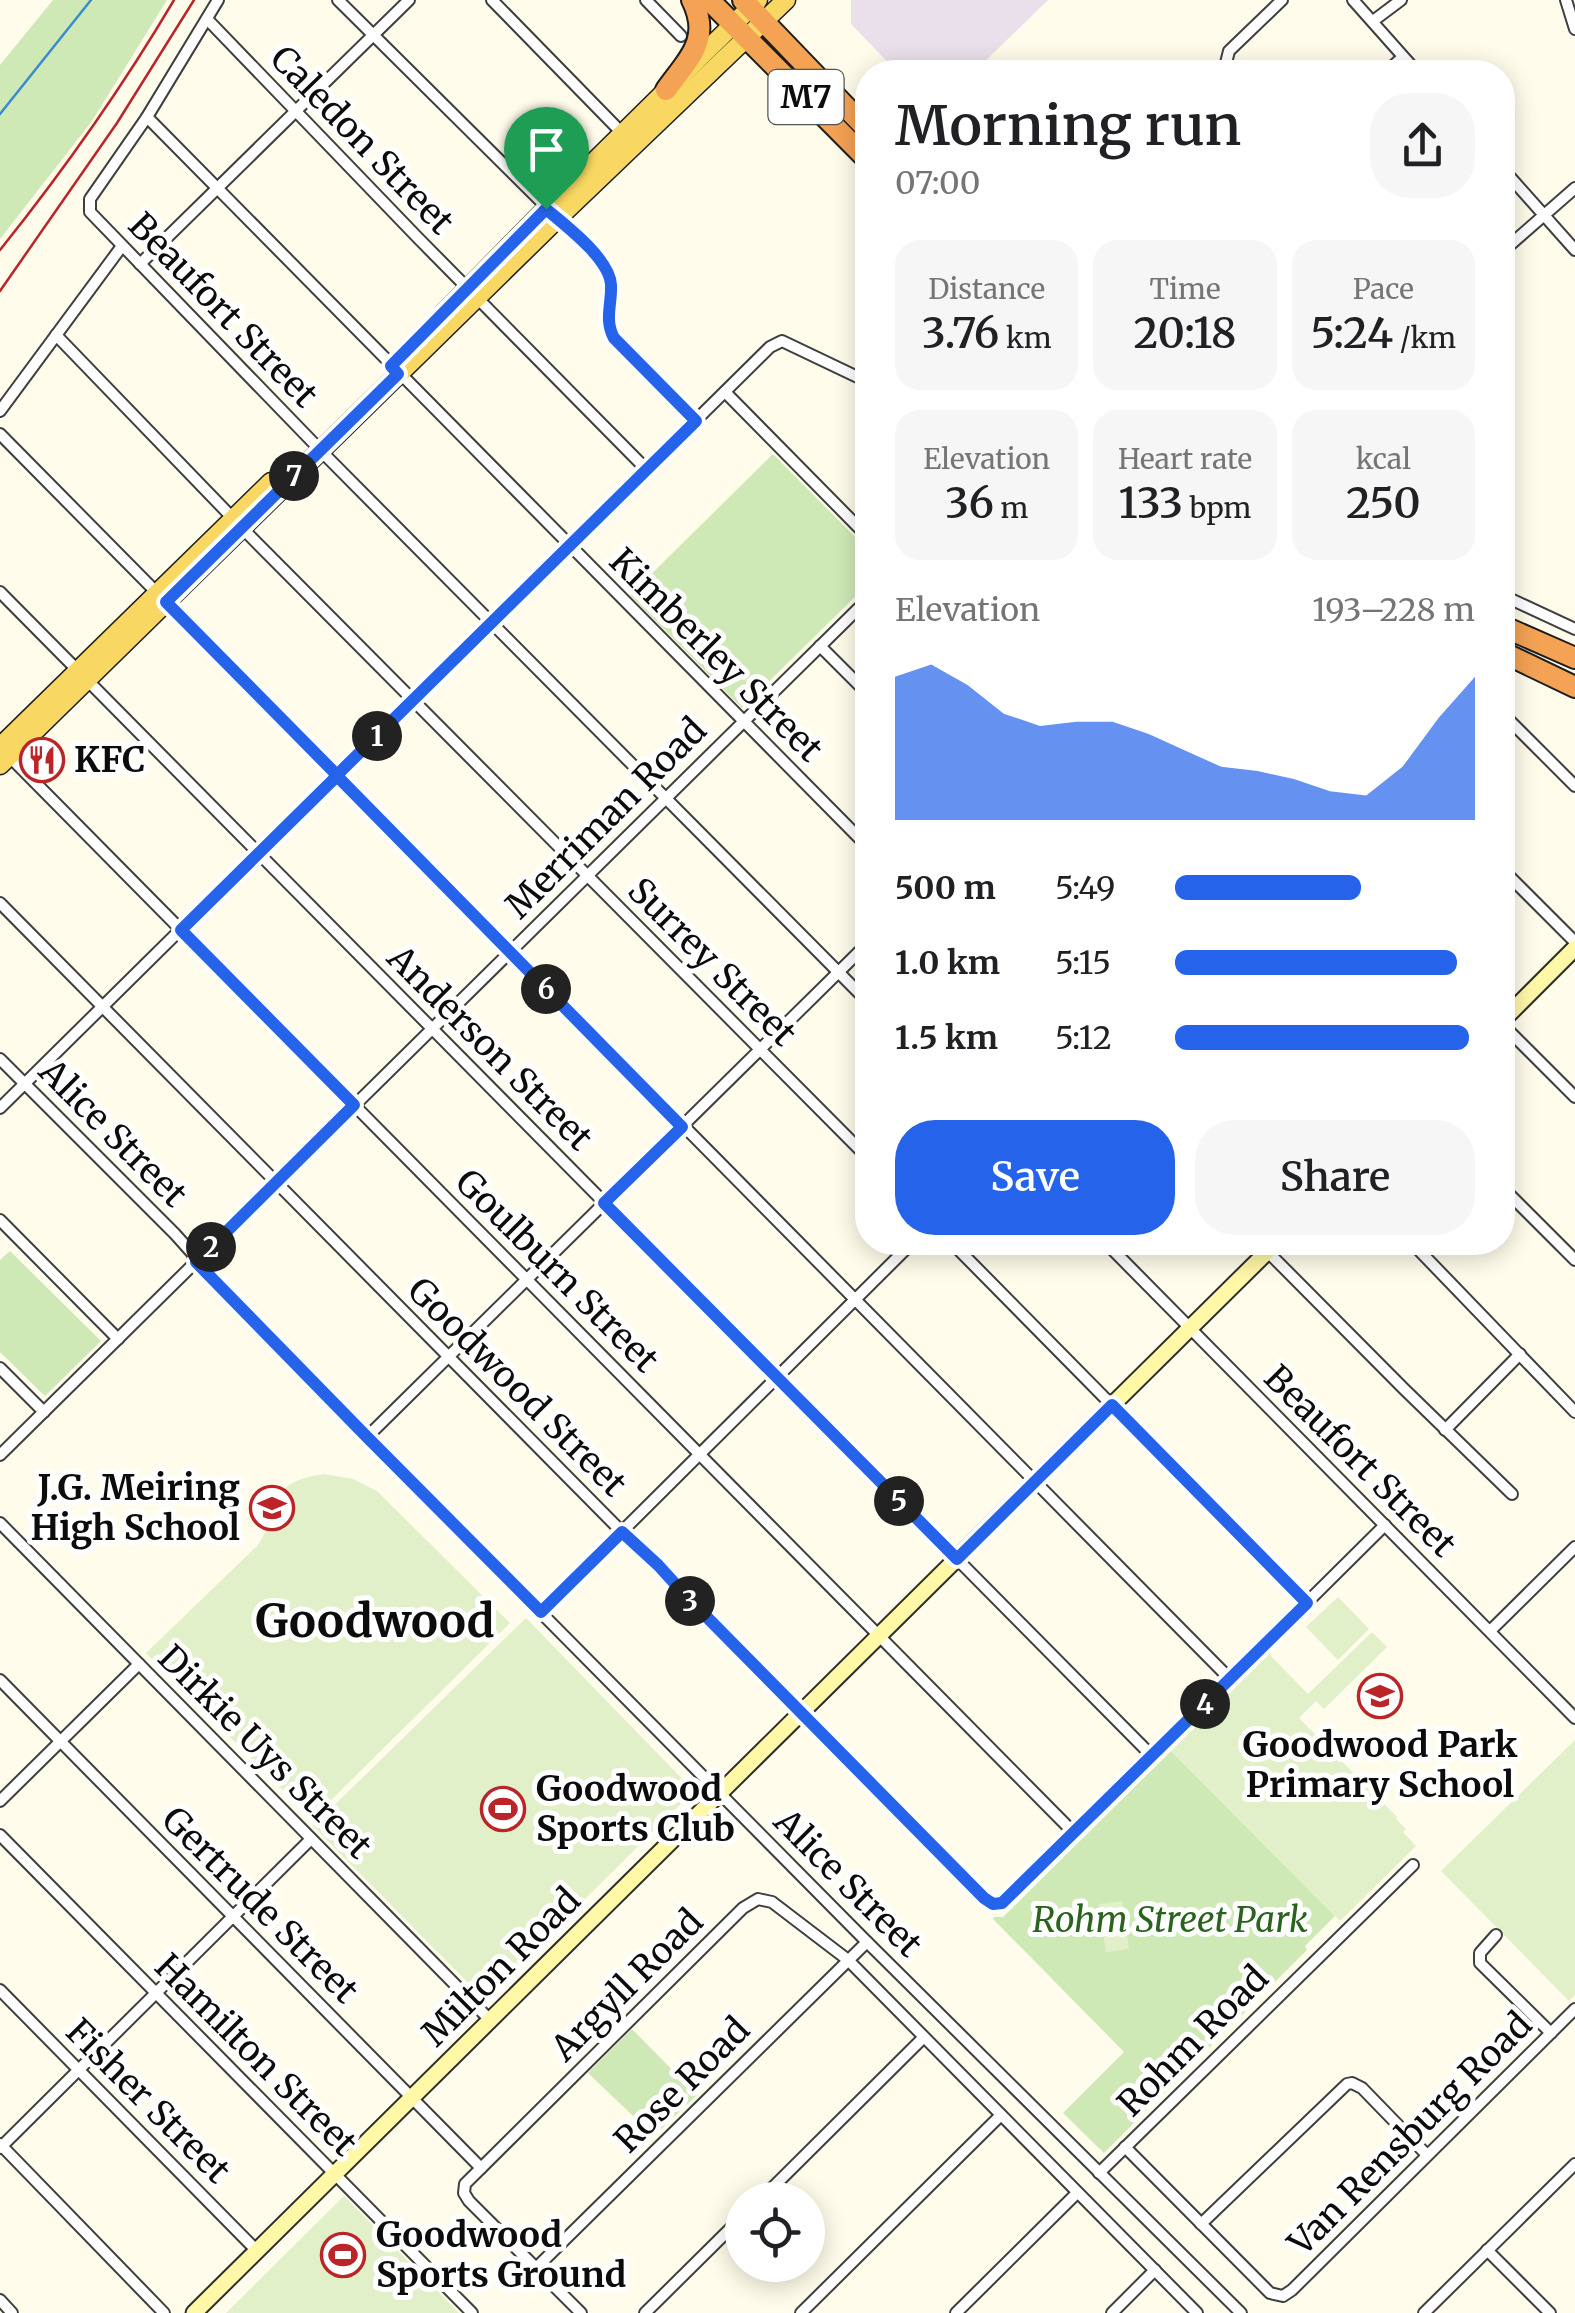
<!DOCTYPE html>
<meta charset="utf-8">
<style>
:root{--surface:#fff;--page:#f6f6f6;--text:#202124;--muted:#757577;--accent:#2563eb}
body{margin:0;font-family:Merriweather,serif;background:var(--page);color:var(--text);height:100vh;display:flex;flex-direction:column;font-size:38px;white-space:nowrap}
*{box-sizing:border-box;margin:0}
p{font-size:32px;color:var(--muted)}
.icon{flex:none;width:55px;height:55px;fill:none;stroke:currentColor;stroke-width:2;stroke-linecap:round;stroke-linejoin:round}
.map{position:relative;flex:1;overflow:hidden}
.side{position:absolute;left:855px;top:60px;width:660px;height:1195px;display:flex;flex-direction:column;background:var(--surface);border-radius:40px;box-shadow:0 5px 25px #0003}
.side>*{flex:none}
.tools{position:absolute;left:725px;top:2182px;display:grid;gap:20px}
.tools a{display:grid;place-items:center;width:100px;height:100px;border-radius:50%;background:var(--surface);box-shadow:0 5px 25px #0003;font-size:50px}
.pin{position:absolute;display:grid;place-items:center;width:85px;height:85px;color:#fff;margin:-102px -42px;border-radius:50% 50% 50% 0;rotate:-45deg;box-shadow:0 0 10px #0007}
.pin .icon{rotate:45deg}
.km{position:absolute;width:50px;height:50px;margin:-25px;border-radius:50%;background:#222;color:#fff;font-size:28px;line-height:50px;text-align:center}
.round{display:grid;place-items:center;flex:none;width:105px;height:105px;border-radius:40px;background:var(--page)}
.headline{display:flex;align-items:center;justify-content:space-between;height:170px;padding:0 40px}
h1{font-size:55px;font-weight:600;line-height:75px}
.stats{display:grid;grid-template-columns:repeat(3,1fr);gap:15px;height:170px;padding:10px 40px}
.stats div{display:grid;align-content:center;border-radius:25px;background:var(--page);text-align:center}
.stats b{font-size:42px;font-weight:600}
.stats small{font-size:28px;font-weight:400}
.stats p{font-size:28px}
.chart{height:280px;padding:20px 40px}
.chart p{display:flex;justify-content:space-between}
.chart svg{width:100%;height:180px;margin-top:10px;fill:var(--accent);opacity:.7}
.cta{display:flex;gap:20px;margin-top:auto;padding:20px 40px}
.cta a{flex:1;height:115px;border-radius:40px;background:var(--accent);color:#fff;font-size:40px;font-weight:600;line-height:115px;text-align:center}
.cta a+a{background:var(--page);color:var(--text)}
ul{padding:0 40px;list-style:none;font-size:32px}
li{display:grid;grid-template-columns:160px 120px 1fr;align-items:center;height:75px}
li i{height:25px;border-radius:12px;background:var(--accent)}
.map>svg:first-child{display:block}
.industrial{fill:#eae0eb}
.green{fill:#cfe9b6}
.pitch{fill:#e1f0c8}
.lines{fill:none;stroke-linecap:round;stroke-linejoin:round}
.stream{stroke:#388dcd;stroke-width:2.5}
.street-casing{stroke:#3f3f3f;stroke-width:14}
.secondary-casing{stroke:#2e2e2e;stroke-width:19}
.primary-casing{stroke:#1d1d1d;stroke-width:21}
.highway-casing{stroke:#1d1d1d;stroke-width:24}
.street{stroke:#fff;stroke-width:10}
.secondary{stroke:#fff8a7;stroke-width:15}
.primary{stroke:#f8d862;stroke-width:18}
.highway{stroke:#f4a254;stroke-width:20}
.rail{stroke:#bb2528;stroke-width:2.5}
.route-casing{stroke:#fff;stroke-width:20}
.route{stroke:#2563eb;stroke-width:12}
.labels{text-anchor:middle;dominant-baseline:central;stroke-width:10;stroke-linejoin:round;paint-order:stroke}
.shield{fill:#fff;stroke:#555;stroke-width:2.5}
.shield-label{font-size:32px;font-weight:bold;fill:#0c0c0c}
.street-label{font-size:35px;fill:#0c0c0c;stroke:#fff}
.poi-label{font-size:35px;font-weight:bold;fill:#0c0c0c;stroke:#fff;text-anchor:start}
.park-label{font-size:35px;font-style:italic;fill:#2a631d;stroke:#fff}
.district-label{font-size:45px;font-weight:bold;fill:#0c0c0c;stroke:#fff}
</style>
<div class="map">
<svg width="1575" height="2313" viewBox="0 0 1575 2313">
<rect width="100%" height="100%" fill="#fffceb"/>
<!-- industrial -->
<path class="industrial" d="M851,0H1048L974,72H897L851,24Z"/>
<!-- green -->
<g class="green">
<path d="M53,0H167L92,121L0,239V65Z"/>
<path d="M773,454L867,549V585L742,708L630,595Z"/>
<path d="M10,1251L101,1341L45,1396L0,1352V1260Z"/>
<path d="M1171,1751L1335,1916L1305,1946L1307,1950L1104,2153L1063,2113L1124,2052L993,1919L994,1917H1003Z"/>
<path d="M632,2029L697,2095L654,2136L588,2073Z"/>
</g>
<!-- pitch -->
<g class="pitch">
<path d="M324,1474L353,1479L377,1491L510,1623L312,1819L146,1653L257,1546C285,1507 263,1483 324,1474Z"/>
<path d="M1338,1597L1369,1629L1338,1660L1306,1627Z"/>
<path d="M526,1618L694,1791L484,1999L313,1826Z"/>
<path d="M1372,1632L1387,1647L1324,1709L1316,1701L1299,1718L1397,1817L1396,1819L1406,1829L1403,1832L1416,1846L1340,1921L1171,1751L1269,1654L1308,1694Z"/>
<path d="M1575,1740V1995L1569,2001L1441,1871Z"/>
<path d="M1122,1901L1129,1949L1106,1952L1099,1904Z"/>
<path d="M344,2196L459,2313H226Z"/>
</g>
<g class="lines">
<!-- stream -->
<path class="stream" d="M0,114L91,0"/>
<defs>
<g id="street">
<path d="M218,0L147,117L90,199V212L328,458L868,1002"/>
<path d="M338,0L605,265C616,286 603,306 609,328C615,346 679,405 696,421"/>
<path d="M492,0L622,133"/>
<path d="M646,0L681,36"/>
<path d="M1353,0L1417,72"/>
<path d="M1566,0L1575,29"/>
<path d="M207,19L418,238L647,470"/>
<path d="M1373,21L1401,0"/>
<path d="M1234,72L1226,63L1229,51L1282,0"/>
<path d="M1386,72L1403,57"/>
<path d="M147,117L868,847"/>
<path d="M1502,168L1575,250"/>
<path d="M1502,252L1575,188"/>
<path d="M140,264L409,0"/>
<path d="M56,335L249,535L868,1158"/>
<path d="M725,392L868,537"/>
<path d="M0,411L122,246"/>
<path d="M0,434L1230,1679"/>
<path d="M0,592L1152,1756"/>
<path d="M1502,595L1575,629"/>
<path d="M820,646L868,694"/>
<path d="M1502,713L1575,786"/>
<path d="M8,755L1074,1833"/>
<path d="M1502,869L1575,942"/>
<path d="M0,903L622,1532L658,1565L688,1598L897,1811L993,1904L1007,1900L1385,1525"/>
<path d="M1502,1024L1575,1097"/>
<path d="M0,1059L175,1234L192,1253L196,1261L375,1445L867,1942L1241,2313"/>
<path d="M0,1108L770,347L782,341L868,382"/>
<path d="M1502,1187L1575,1260"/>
<path d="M0,1220L118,1339"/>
<path d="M951,1242L1307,1603"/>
<path d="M1105,1242L1575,1718"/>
<path d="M1258,1242L1404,1389L1512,1494"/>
<path d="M1411,1242L1575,1412"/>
<path d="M0,1368L44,1412"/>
<path d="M1445,1430L1520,1354"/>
<path d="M367,1437L868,943"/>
<path d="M0,1455L868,599"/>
<path d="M0,1523L490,2020"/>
<path d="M541,1612L913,1242"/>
<path d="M1490,1631L1575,1547"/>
<path d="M0,1680L481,2168"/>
<path d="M0,1801L139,1664"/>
<path d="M0,1835L472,2313"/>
<path d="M1496,1935L1480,1953V1963L1551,2033"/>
<path d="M0,1990L257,2251"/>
<path d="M0,2144L164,2313"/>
<path d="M1125,2147L1270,2293L1283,2296L1292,2290L1575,2009"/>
<path d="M0,2148L311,1839"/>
<path d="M1099,2173L1413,1865"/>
<path d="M760,2200L923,2038"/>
<path d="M1201,2224L1347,2084L1352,2083L1362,2088L1427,2155"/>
<path d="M1487,2250L1550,2313"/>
<path d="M536,2268L867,1942"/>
<path d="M0,2300L12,2313"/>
<path d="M581,2313L469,2201L464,2193L465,2184L743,1908L758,1899L772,1902L848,1960L1197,2313"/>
<path d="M645,2313L742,2217"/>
<path d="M801,2313L1001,2115"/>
<path d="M956,2313L1077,2193"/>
<path d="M1112,2313L1155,2270"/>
<path d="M1424,2313L1575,2164"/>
</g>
<g id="secondary">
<path d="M1502,1021L1575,948"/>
<path d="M194,2313L1277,1242"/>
</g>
<g id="primary">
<path d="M443,314L546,209L758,0"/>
<path d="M0,747L271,482"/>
<path d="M0,765L558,218L786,0"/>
</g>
<g id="highway">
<path d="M709,0L868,160"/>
<path d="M743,0L868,130"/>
<path d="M666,90C688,59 712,40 692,0"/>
<path d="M1502,626L1575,658"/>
<path d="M1502,652L1575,687"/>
</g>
</defs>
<!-- street casing -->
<use href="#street" class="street-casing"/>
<!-- secondary casing -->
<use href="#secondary" class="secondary-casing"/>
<!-- primary casing -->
<use href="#primary" class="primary-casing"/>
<!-- highway casing -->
<use href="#highway" class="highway-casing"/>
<!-- street -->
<use href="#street" class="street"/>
<!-- secondary -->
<use href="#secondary" class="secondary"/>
<!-- primary -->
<use href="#primary" class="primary"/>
<!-- highway -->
<use href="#highway" class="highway"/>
<!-- rail -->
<g class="rail">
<path d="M0,250C64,170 122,88 174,0"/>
<path d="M0,291L117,123L194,0"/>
</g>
</g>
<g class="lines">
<defs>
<path id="route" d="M546,209C565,225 610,259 611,285C612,304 604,320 614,338L696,421L342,770L337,776L181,930L354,1105L196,1262L367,1437L541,1612L622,1532L658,1565L688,1598L984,1898L993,1904L1002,1903L1307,1603L1112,1405L957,1559L604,1203L682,1127L337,776L332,770L166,602L398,374L391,366L546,209"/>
</defs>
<!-- route casing -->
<use href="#route" class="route-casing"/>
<!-- route -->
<use href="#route" class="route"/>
</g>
<!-- icons -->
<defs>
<symbol id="restaurant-ring" viewBox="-11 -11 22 22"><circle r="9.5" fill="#fff" stroke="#bb2528" stroke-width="1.5"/><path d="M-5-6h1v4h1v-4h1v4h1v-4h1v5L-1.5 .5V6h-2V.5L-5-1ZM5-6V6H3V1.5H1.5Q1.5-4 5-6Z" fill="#bb2528"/></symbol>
<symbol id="school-ring" viewBox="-11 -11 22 22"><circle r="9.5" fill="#fff" stroke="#bb2528" stroke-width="1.5"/><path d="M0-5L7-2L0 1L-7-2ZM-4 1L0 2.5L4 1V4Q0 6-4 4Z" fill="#bb2528"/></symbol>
<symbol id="stadium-ring" viewBox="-11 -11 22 22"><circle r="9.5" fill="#fff" stroke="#bb2528" stroke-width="1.5"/><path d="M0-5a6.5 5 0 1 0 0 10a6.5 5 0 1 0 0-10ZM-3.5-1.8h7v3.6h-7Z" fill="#bb2528"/></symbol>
</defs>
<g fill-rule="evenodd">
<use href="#restaurant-ring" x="17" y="735" width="50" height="50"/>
<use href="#school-ring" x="247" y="1483" width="50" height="50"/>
<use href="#school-ring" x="1355" y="1671" width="50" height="50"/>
<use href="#stadium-ring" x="478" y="1784" width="50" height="50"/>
<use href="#stadium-ring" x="318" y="2230" width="50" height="50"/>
</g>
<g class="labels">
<!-- shield labels -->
<rect class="shield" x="768.5" y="70" width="75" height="54" rx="8"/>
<g class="shield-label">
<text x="806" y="97">M7</text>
</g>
<!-- street labels -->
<g class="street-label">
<text transform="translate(362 140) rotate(46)">Caledon Street</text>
<text transform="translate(223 310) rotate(46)">Beaufort Street</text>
<text transform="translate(716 655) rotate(45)">Kimberley Street</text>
<text transform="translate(606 818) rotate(-45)">Merriman Road</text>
<text transform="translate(712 962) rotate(45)">Surrey Street</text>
<text transform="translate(490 1048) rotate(45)">Anderson Street</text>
<text transform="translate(113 1133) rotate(45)">Alice Street</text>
<text transform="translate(557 1271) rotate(45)">Goulburn Street</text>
<text transform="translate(517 1387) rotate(45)">Goodwood Street</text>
<text transform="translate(1360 1461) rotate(45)">Beaufort Street</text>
<text transform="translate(265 1752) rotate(45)">Dirkie Uys Street</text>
<text transform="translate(848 1883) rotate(45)">Alice Street</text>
<text transform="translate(260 1905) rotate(45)">Gertrude Street</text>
<text transform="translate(501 1967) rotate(-45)">Milton Road</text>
<text transform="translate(627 1985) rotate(-45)">Argyll Road</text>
<text transform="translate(1193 2041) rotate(-45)">Rohm Road</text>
<text transform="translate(256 2055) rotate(45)">Hamilton Street</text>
<text transform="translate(682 2085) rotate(-45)">Rose Road</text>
<text transform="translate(148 2101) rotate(45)">Fisher Street</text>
<text transform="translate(1410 2134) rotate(-45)">Van Rensburg Road</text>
</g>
<!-- poi labels -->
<g class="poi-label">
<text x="74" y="760">KFC</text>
<text x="240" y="1488" text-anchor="end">J.G. Meiring<tspan x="240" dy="40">High School</tspan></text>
<text x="1380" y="1745" text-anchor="middle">Goodwood Park<tspan x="1380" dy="40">Primary School</tspan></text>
<text x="536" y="1789">Goodwood<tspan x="536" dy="40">Sports Club</tspan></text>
<text x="376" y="2235">Goodwood<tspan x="376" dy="40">Sports Ground</tspan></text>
</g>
<!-- park labels -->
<g class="park-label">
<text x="1170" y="1920">Rohm Street Park</text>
</g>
<!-- district labels -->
<g class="district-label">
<text x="375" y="1621">Goodwood</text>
</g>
</g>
</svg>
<div class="tools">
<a><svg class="icon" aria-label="locate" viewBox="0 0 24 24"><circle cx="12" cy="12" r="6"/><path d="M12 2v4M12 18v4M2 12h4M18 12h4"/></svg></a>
</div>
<div class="pin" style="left:546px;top:209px;background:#1e9e55"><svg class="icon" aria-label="arrive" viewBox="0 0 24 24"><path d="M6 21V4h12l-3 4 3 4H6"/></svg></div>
<b class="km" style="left:377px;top:736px">1</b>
<b class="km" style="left:211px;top:1247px">2</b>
<b class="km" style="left:690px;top:1601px">3</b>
<b class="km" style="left:1205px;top:1704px">4</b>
<b class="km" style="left:899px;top:1501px">5</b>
<b class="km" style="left:546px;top:989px">6</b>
<b class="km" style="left:294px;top:476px">7</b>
<section class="side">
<div class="headline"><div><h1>Morning run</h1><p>07:00</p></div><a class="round"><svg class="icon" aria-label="share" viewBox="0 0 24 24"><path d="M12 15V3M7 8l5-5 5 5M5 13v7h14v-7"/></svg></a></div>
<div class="stats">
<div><p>Distance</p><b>3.76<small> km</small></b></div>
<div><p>Time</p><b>20:18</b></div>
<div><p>Pace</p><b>5:24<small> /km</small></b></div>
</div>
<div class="stats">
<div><p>Elevation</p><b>36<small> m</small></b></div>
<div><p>Heart rate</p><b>133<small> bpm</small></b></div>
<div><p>kcal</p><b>250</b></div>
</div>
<div class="chart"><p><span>Elevation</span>193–228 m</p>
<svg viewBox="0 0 160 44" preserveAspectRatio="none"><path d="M0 44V9L10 6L20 11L30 18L40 21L50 20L60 20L70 23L80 27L90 31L100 32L110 34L120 37L130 38L140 31L150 19L160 9V44z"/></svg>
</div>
<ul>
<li><b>500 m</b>5:49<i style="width:62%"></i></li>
<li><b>1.0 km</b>5:15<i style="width:94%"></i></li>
<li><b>1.5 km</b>5:12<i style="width:98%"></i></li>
</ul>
<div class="cta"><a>Save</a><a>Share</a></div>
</section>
</div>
